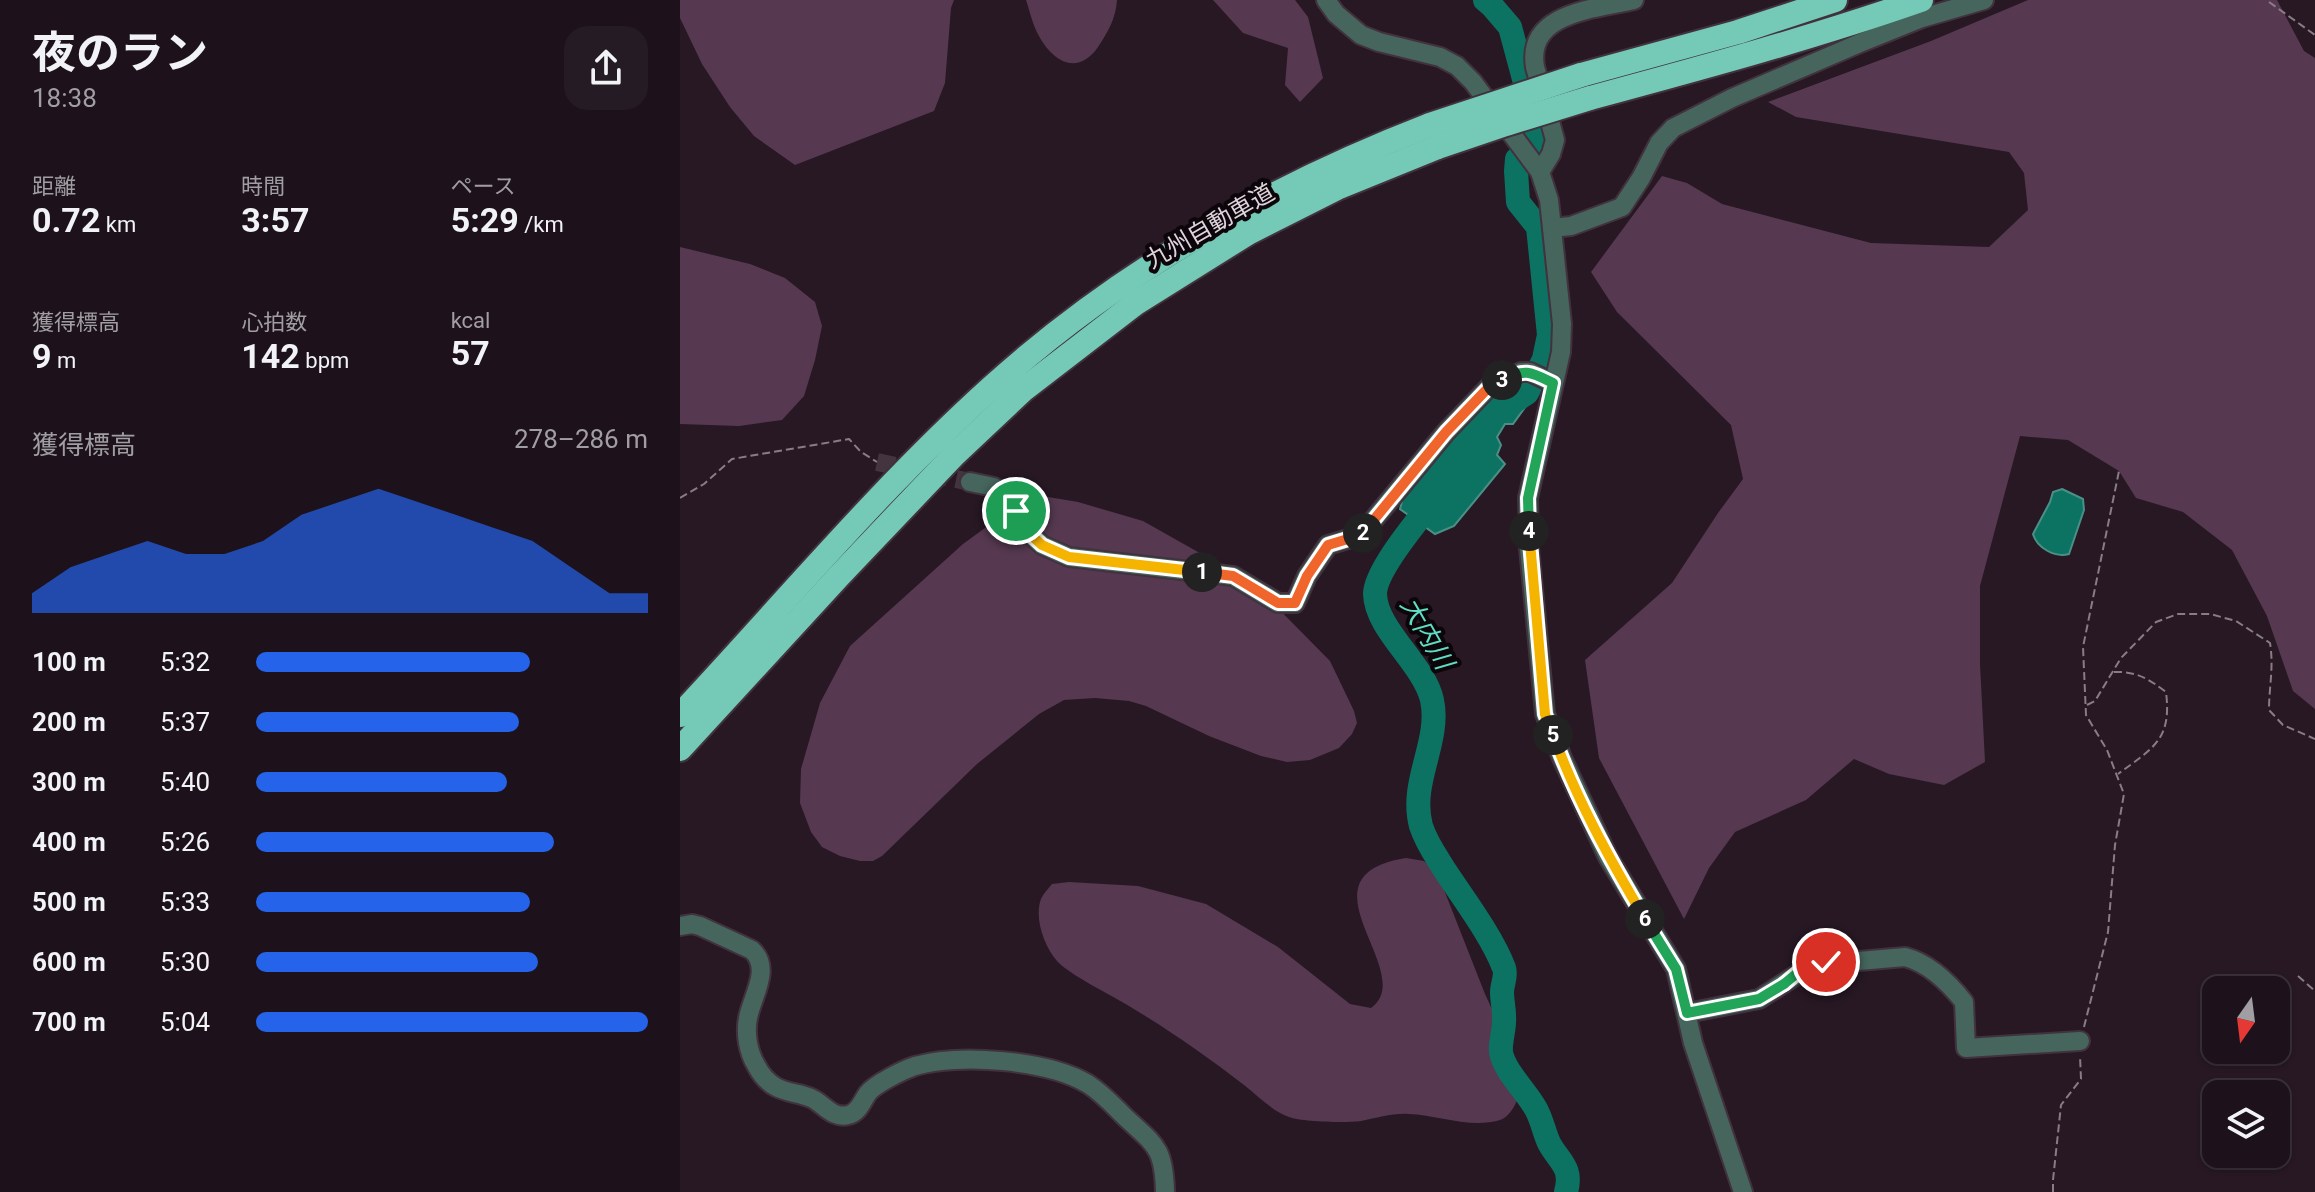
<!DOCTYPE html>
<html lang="ja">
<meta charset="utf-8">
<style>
:root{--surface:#1d121b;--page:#251b24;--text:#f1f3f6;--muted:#a09ea3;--line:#3b323a;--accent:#2563eb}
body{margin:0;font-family:Roboto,"Noto Sans JP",sans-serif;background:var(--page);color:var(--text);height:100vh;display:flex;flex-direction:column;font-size:30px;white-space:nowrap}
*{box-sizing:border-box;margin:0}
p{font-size:26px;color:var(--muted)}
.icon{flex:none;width:44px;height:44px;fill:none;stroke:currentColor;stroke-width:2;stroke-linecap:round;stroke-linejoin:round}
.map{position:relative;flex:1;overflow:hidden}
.drawer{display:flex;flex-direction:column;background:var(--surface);width:680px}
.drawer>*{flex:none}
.needle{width:52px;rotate:194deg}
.buttons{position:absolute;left:1522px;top:976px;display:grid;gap:16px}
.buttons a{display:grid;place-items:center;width:88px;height:88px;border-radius:16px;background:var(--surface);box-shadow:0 2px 6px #0004,0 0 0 2px var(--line);font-size:40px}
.pin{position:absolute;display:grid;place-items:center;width:68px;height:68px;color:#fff;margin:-34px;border:4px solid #fff;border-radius:50%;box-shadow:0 2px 8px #0007}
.km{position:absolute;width:40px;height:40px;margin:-20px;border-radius:50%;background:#222;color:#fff;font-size:22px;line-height:40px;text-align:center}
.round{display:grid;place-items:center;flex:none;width:84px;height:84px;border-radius:24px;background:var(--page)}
.head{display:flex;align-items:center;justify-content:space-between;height:136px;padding:0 32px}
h1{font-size:44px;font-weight:700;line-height:60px}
.metrics{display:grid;grid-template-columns:repeat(3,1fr);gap:12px;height:136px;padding:8px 32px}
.metrics div{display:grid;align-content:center}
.metrics b{font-size:34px;font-weight:700}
.metrics small{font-size:22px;font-weight:400}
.metrics p{font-size:22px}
.chart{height:224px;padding:16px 32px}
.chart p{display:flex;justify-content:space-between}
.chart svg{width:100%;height:144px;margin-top:8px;fill:var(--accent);opacity:.7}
ul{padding:0 32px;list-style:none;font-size:26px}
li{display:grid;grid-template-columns:128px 96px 1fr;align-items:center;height:60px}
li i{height:20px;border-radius:10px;background:var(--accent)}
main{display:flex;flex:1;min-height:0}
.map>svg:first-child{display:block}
.green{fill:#563950}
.water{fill:#0c7362;stroke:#4b9087;stroke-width:2}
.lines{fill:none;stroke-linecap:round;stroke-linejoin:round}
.river{stroke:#0c7362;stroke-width:24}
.minor-tunnel{stroke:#433440;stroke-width:18;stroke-dasharray:18 9;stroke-linecap:butt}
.minor-casing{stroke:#41323e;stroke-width:22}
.highway-casing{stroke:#41323e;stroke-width:28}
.path{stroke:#897c86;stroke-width:2;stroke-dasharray:8 4;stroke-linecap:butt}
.minor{stroke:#45655d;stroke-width:18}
.highway{stroke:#74cab7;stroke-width:24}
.highway-bridge-casing{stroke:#41323e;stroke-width:28;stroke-linecap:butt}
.highway-bridge{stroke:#74cab7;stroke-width:24}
.split-1-casing{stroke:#fff;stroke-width:16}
.split-2-casing{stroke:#fff;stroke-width:16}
.split-3-casing{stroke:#fff;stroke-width:16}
.split-4-casing{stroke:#fff;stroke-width:16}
.split-5-casing{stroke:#fff;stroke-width:16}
.split-6-casing{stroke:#fff;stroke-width:16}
.split-7-casing{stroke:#fff;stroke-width:16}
.split-8-casing{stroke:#fff;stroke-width:16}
.split-1{stroke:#f5b400;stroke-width:10}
.split-2{stroke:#f0652b;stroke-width:10}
.split-3{stroke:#f0652b;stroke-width:10}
.split-4{stroke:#22a559;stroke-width:10}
.split-5{stroke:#f5b400;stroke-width:10}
.split-6{stroke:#f5b400;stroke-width:10}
.split-7{stroke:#22a559;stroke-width:10}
.split-8{stroke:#22a559;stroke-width:10}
.labels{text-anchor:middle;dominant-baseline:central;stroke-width:8;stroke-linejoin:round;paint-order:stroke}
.street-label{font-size:24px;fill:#dfd4dc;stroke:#0c060a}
.water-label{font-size:26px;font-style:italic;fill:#5fdec4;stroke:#0c060a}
</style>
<main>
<section class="drawer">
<div class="head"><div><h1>夜のラン</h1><p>18:38</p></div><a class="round"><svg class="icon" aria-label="share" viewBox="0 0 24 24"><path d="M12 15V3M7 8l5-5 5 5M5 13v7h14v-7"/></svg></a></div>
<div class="metrics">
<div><p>距離</p><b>0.72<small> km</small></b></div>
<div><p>時間</p><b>3:57</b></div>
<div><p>ペース</p><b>5:29<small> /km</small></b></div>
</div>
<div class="metrics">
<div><p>獲得標高</p><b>9<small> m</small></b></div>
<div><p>心拍数</p><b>142<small> bpm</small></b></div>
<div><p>kcal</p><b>57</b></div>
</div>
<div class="chart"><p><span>獲得標高</span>278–286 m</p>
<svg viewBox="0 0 160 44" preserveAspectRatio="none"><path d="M0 44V38L10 30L20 26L30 22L40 26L50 26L60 22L70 14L80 10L90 6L100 10L110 14L120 18L130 22L140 30L150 38L160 38V44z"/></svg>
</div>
<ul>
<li><b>100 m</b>5:32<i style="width:70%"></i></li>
<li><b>200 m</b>5:37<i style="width:67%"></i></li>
<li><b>300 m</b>5:40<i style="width:64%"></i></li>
<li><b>400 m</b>5:26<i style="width:76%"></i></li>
<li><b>500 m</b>5:33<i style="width:70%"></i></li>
<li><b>600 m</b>5:30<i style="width:72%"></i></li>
<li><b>700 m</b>5:04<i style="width:100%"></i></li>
</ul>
</section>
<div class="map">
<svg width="1635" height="1192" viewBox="0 0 1635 1192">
<rect width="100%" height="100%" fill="#271824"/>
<!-- green -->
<g class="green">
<path d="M0,0H274L271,8L265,83L254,111L115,165L74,136L50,107L22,64L0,18Z"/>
<path d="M346,0H437C436,18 428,32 418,47C398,76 373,62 359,36C353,26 350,12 346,0Z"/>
<path d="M533,0H615L628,17L643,78L620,102L605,85L608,48L563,33Z"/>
<path d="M1348,0H1597L1624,51L1635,58V709L1613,691L1587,616L1552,550L1503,512L1456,498L1439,471L1388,440L1340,436L1300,586V664L1305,762L1264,785L1209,774L1174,759L1126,800L1055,832L1029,868L1004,919L919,758L905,660L992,583L1038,513L1063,479L1051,425L937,312L911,272L982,176L1007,183L1042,204L1191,243L1309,247L1348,210L1344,173L1329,152L1116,117L1088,102L1251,41Z"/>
<path d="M0,247L70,264L105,278L135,302L142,326L135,360L124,396L102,420L59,426L0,424Z"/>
<path d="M368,497L398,502L463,521L573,583L650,661L674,711L677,723L672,734L659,748L630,760L607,762L581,756L529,736L466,706L449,701L415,698L384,700L359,714L297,764L202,856L193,861H180L160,856L142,847L131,832L120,803L121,769L140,703L170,646L283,544L320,517L351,501Z"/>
<path d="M726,858L744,861L757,872L805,994L842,1074C843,1088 835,1115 820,1120C790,1129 758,1115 729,1114C712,1113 698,1118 681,1121C668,1123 622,1122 609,1117C592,1111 578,1096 564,1085C528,1057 489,1030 449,1006C433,996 388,974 377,961C364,946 354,918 361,899C363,894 368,889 372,884L389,882L458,886L526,904L598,947L670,1004L691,1008C740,973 612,876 726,858Z"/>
</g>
<!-- water -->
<g class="water">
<path d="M836,378L844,390L854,395L833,424H825L817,437L821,445L817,455L825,464L774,526L755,534L720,509L726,486L796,405L818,394L828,382Z"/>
<path d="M1382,489L1403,499L1404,510L1389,554C1375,558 1357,548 1353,534L1370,502L1373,492Z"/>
</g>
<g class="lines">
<!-- river -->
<g class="river">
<path d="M805,0L812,6L830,27L857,127L852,146L837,159L836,171L838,202L858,227L869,335L864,359L847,393L821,410"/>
<path d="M756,497C740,518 695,570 695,594C696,630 744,664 752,700C761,742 729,782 741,826C746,842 756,856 764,869C783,898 812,936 824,968C827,976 822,984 822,992C822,1002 825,1012 824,1022C824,1031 820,1043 821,1052C824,1071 847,1092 856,1109C862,1120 864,1132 869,1143C879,1162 893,1167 886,1192"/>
</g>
<!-- minor-tunnel -->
<path class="minor-tunnel" d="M197,462L290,482"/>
<defs>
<g id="minor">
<path d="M646,0L656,14L681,35L699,42L760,57L777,66L793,82L860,172L869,200L882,324L881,352L848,498L849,548L865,714L882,758L928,857L996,969L1013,1043L1063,1192"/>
<path d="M860,172L871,154L875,140L855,67C846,12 916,9 954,0"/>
<path d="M872,228L891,226L942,207L961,178L979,143L993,128L1052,98L1180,43L1242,18L1304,0"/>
<path d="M290,482L314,487L329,501L350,534L362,545L389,557L553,576L598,603H615L627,576L648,545L681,535L766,432L810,386L841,372H850L873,383"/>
<path d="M0,926L12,924L20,926L72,950C92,969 72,996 68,1018C65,1033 68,1052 76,1065C81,1075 87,1082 96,1087C107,1093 120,1093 131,1098C143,1103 152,1119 168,1115C179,1113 182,1101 188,1093C195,1084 223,1070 235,1066C279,1053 368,1060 408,1084C422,1093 432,1104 444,1116C475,1145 484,1147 485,1192"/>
<path d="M1007,1013L1079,999L1132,965L1225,957C1248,963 1269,983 1284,1002L1286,1048L1400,1041"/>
</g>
<g id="highway">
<path d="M901,75L1058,32L1155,0"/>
<path d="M910,98C1021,68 1132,38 1241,0"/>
<path d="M0,715C103,605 200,488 312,387C440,271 590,187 750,125"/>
<path d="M0,749L159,576L274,455L343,390L456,303L568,233L657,188L758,147"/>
</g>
</defs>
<!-- minor casing -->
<use href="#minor" class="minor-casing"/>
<!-- highway casing -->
<use href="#highway" class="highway-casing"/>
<!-- path -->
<g class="path">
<path d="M1589,2L1635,35"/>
<path d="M0,498L24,484L52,459L169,439L181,452L197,462"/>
<path d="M1434,672C1456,671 1469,679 1486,692C1492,740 1473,748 1438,774"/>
<path d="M1407,705L1415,701L1441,658L1476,622L1498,614H1530L1556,621L1590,643C1594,668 1589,686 1589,710L1603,725L1635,739"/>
<path d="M1618,976L1635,991"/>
<path d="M1404,1027L1428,932L1435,845L1444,794L1427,750L1406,715L1403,647L1439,471"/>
<path d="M1373,1192V1180L1381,1105L1401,1079L1400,1056"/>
</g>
<!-- minor -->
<use href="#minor" class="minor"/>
<!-- highway -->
<use href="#highway" class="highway"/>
<defs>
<g id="highway-bridge">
<path d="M750,125L901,75"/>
<path d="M758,147L826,124L910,98"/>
</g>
</defs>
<!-- highway-bridge casing -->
<use href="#highway-bridge" class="highway-bridge-casing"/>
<!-- highway-bridge -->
<use href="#highway-bridge" class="highway-bridge"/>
</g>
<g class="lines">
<defs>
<path id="split-1" d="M336,511L350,534L362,545L389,557L522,572"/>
<path id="split-2" d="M522,572L553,576L598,603H615L627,576L648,545L681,535L683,533"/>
<path id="split-3" d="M683,533L766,432L810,386L822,380"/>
<path id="split-4" d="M822,380C845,368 851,372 873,383L848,498L849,531"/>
<path id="split-5" d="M849,531L865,714L873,735"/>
<path id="split-6" d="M873,735C897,800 930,860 965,919"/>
<path id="split-7" d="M965,919L996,969L1007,1013L1079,999L1104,984"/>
<path id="split-8" d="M1104,984L1121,970L1146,962"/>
</defs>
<!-- split-1 casing -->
<use href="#split-1" class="split-1-casing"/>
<!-- split-2 casing -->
<use href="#split-2" class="split-2-casing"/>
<!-- split-3 casing -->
<use href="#split-3" class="split-3-casing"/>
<!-- split-4 casing -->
<use href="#split-4" class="split-4-casing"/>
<!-- split-5 casing -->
<use href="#split-5" class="split-5-casing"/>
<!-- split-6 casing -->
<use href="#split-6" class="split-6-casing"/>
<!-- split-7 casing -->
<use href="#split-7" class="split-7-casing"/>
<!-- split-8 casing -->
<use href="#split-8" class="split-8-casing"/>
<!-- split-1 -->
<use href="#split-1" class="split-1"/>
<!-- split-2 -->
<use href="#split-2" class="split-2"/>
<!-- split-3 -->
<use href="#split-3" class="split-3"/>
<!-- split-4 -->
<use href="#split-4" class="split-4"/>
<!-- split-5 -->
<use href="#split-5" class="split-5"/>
<!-- split-6 -->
<use href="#split-6" class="split-6"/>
<!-- split-7 -->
<use href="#split-7" class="split-7"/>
<!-- split-8 -->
<use href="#split-8" class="split-8"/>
</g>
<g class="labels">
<!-- street labels -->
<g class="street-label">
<text transform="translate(530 226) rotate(-30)">九州自動車道</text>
</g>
<!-- water labels -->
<g class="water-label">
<text transform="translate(747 633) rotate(60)">大内川</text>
</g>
</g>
</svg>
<div class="buttons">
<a><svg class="needle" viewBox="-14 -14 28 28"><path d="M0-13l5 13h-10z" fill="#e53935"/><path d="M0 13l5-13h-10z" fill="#a09ea3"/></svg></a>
<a><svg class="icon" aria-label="layers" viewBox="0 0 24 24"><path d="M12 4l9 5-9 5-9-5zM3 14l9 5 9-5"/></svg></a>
</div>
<div class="pin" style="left:336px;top:511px;background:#1e9e55"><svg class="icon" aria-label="arrive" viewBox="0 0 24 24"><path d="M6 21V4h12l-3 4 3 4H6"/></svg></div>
<div class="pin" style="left:1146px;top:962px;background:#d93025"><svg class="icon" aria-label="check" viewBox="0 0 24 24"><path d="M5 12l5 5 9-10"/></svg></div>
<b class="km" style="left:522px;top:572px">1</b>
<b class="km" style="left:683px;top:533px">2</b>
<b class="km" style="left:822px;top:380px">3</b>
<b class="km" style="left:849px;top:531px">4</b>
<b class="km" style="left:873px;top:735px">5</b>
<b class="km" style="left:965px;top:919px">6</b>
</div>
</main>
